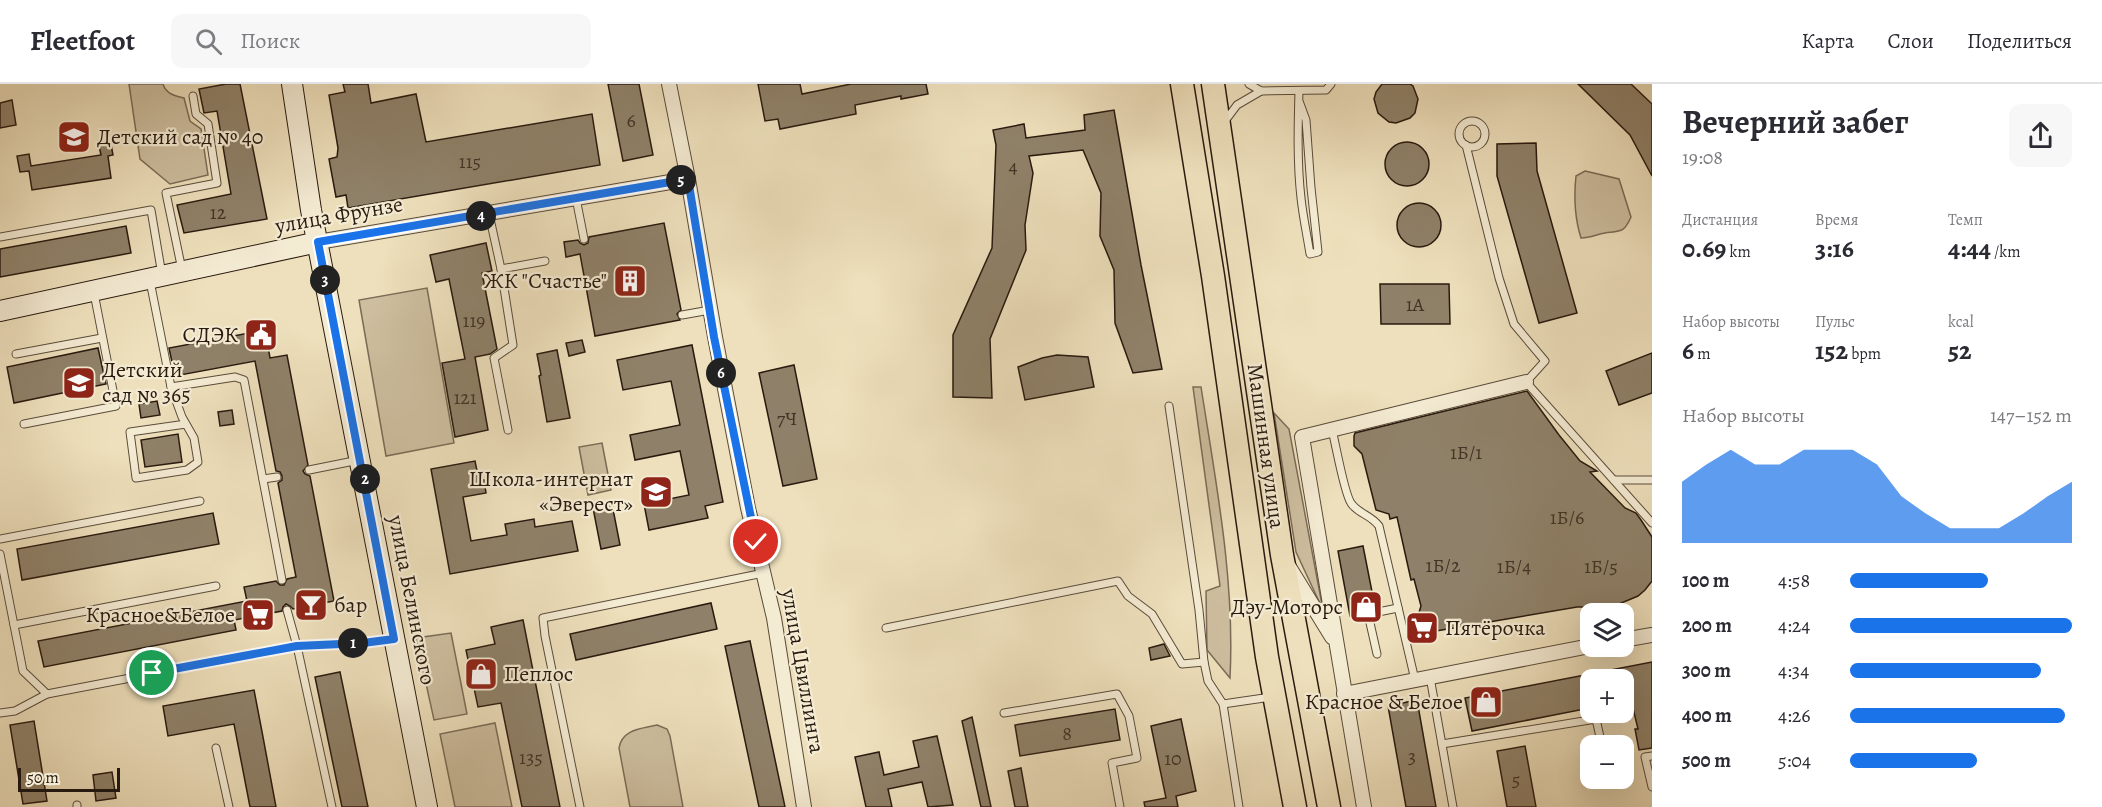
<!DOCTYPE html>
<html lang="ru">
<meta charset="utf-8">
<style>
:root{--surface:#fff;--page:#f7f7f7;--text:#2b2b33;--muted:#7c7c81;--line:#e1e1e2;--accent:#1a73e8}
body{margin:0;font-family:Alegreya,serif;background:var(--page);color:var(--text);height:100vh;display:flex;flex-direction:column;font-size:22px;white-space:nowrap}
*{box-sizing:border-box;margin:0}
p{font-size:20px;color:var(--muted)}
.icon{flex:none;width:33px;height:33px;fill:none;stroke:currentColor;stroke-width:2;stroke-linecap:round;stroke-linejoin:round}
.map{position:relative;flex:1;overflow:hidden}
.details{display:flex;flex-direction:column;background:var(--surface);width:450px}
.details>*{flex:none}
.controls{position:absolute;left:1580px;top:519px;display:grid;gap:12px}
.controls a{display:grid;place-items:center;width:54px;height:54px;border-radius:12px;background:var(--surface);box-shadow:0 6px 24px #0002;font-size:30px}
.scale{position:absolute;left:18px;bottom:15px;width:102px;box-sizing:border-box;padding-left:6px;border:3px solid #291a0f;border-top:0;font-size:16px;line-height:21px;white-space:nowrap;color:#291a0f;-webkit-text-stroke:4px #f4ebd3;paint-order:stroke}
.pin{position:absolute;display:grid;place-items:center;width:51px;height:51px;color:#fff;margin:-26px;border:3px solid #fff;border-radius:50%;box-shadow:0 2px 6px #0007}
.km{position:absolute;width:30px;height:30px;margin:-15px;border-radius:50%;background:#222;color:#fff;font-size:16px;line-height:30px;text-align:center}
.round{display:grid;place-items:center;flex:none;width:63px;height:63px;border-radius:12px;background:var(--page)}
.summary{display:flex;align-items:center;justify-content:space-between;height:102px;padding:0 30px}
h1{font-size:33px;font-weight:700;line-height:45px}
.figures{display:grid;grid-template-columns:repeat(3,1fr);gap:9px;height:102px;padding:6px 30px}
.figures div{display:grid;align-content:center}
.figures b{font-size:26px;font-weight:700}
.figures small{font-size:16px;font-weight:400}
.figures p{font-size:16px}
.chart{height:168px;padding:12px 30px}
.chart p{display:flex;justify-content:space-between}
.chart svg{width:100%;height:108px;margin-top:6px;fill:var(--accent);opacity:.7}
ul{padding:0 30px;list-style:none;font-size:20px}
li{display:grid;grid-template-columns:96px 72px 1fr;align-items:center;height:45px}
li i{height:15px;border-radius:8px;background:var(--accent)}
header{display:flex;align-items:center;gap:36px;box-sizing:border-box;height:84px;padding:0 30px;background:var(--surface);border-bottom:2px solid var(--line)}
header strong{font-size:28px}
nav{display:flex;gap:33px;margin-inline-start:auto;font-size:21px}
.search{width:420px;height:54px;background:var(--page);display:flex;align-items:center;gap:15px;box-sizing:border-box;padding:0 21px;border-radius:12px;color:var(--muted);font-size:22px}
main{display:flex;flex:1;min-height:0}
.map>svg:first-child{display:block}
.green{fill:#cdbe9f;stroke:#7b6c57;stroke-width:1.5}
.building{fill:#8f8169;stroke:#291a0f;stroke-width:1.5}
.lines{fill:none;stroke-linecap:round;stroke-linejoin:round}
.lane-casing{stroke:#5a4c3a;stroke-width:9}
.street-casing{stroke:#5a4c3a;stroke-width:16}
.secondary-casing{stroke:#291a0f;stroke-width:22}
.primary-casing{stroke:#291a0f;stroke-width:25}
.lane{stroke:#f4ebd3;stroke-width:7}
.street{stroke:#f4ebd3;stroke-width:14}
.secondary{stroke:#f4ebd3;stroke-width:20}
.primary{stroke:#eee0bc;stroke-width:22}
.route-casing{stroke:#fff;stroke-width:12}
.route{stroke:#1a73e8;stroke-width:8}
.labels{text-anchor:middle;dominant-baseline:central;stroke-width:4.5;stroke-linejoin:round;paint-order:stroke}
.number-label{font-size:20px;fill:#423426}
.poi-label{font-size:22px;fill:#291a0f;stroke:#f4ebd3;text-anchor:end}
.street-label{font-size:22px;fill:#291a0f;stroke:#f4ebd3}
</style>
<header>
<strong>Fleetfoot</strong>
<div class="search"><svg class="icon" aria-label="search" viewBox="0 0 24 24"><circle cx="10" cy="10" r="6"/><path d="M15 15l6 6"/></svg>Поиск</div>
<nav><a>Карта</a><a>Слои</a><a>Поделиться</a></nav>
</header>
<main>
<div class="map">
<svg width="1652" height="723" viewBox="0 0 1652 723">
<rect width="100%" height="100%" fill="#eee0bc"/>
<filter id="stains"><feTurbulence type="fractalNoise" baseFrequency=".00333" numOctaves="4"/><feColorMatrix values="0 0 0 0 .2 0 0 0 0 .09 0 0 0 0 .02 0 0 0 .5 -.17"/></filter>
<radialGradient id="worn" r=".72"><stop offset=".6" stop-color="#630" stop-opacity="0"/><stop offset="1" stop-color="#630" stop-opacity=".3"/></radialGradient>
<!-- green -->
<g class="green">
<path d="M129,0H163C166,10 175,12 184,14L190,37L201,45L208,91L170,100L140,75Z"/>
<path d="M1585,87L1619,95L1631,133C1624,149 1621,147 1605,149C1597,150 1591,154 1581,154C1575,135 1574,111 1576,92Z"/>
<path d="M427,204L454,359L386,372L359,216Z"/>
<path d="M1193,303H1201C1216,399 1235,496 1230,594L1207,566L1206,507L1220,502Z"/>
<path d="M1274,329L1289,345L1323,526L1296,468Z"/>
<path d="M602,359L611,406L588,411L579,363Z"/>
<path d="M451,549L467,630L434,636L416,554Z"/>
<path d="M495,639L512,723H455L440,650Z"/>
<path d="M657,641L667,645L670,652L683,723H630L619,664C622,645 641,645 657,641Z"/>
</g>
<!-- building -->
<g class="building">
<path d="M226,0H240L267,135L184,149L177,121L231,110L217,27L204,29L199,5Z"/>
<path d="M343,0H368L371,19L416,10L426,58L592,30L600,81L348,124L346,111L336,113L329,75L337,73L338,64L329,11L345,8Z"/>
<path d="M608,0H639L653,71L623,77Z"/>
<path d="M758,0H800L802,10L851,0H926L928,10L901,15V12L855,21L856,30L780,45L778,35L765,37Z"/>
<path d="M1382,0H1410L1413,2L1418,15L1415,29L1410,34L1396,39L1389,38L1378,29L1374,15L1376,8Z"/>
<path d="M1578,0H1631L1652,20V92L1630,51Z"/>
<path d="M12,16L16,41L0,44V19Z"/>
<path d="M1114,26L1141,181L1162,285L1133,289L1115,239L1114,186L1100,152L1101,109L1083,66L1029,72L1033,89L1025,141L1026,166L990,255L992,314L953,313V251L992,164L996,61L993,46L1024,40L1026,54L1085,46L1084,31Z"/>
<path d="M110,55L113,71L108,72L111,94L32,106L29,87L20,88L17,72L29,70L31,82L101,71L98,57Z"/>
<circle cx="1407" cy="80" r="22"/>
<path d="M1536,59L1537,87L1577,229L1539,239L1497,92V60Z"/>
<circle cx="1419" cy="141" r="22"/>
<path d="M664,139L681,226L677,230L680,236L595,252L580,170L566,173L564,158L578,156L580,159L584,161L588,159L589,153Z"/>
<path d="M126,142L131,169L0,193V165Z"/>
<path d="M486,159L492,187L482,189L497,265L490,270L475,273L488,346L455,353L442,279L465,275L449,195L436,198L430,171Z"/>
<path d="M1380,200H1449L1450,240H1381Z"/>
<path d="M265,246L270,274L287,271L308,381L303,387L305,390L310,392L334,517L293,525L290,522L286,520L283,523L282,527L234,536L236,546L44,583L38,557L247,517L244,503L276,497L280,501H284L287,495L296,493L278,399L282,396V392L280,388L276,387L255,277L175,292L169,264Z"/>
<path d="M582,256L585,268L569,272L566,259Z"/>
<path d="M692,261L723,418L705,422L708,434L649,446L644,420L689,411L680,367L635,376L630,351L680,341L671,297L623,306L617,276Z"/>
<path d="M98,264L106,300L14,319L7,283Z"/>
<path d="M557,266L570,334L547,338L539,292L541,291L537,270Z"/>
<path d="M1652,269V309L1619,321L1606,287Z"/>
<path d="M1057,271L1088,273L1094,303L1025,316L1018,283L1042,274Z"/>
<path d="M794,281L817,395L783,402L759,289Z"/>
<path d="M1527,307L1559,351L1580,377L1597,387L1590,388L1625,424L1636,429L1641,436L1652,453V497L1645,506L1638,512L1619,520L1599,523H1577L1436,547H1426L1422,544L1417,535L1421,522L1414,495L1411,496L1397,433L1390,435L1389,430L1376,426L1362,370L1354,362V352L1355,349Z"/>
<path d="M157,317L160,331L141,334L139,320Z"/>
<path d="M232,326L234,340L220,342L218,328Z"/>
<path d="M178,350L182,378L145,383L141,356Z"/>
<path d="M475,377L479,397L484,396L486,409L463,413L471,457L507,451L505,440L534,435L535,443L572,437L578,467L450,490L431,385Z"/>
<path d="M612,420L620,461L601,465L593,424Z"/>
<path d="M213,429L219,460L22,496L17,465Z"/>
<path d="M1363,462L1375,523L1365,525L1363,530L1350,532L1338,467Z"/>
<path d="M711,519L717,545L576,576L570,550Z"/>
<path d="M523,536L560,723H522L501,619L478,623L466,566L495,560L491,543Z"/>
<path d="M750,557L785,723H759L725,562Z"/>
<path d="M1164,560L1170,572L1151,576L1149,564Z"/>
<path d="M1652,578V664L1639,666L1635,645H1638L1631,616L1623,618V596H1590V624L1472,647L1465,614Z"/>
<path d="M340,588L368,723H342L315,593Z"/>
<path d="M254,606L263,653L276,723H250L234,640L168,652L163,622Z"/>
<path d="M1417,616L1436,723H1406L1388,622Z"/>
<path d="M1115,625L1120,656L1020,672L1015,641Z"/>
<path d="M972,633L991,723H981L962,637Z"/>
<path d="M1181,635L1196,707L1176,712L1178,723H1145L1144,718L1166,714L1151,642Z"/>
<path d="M34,637L47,717L23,720L10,641Z"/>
<path d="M937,652L953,721L928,723L922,698L888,705L892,723H866L855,673L879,668L884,691L919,683L913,657Z"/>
<path d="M1525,662L1536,723H1507L1497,667Z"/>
<path d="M1021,684L1028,723H1015L1008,687Z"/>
<path d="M112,688L116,714L96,717L93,691Z"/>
</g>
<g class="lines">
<defs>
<g id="lane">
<path d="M1249,0L1261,7L1326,6L1331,0"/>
<path d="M1299,17L1306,36L1311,104L1318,168L1310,170C1307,151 1303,133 1301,114C1297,79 1298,42 1299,7"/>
<path d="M1225,37L1237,21L1261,7"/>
<circle cx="1472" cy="50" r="13"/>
<path d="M1466,61L1499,194L1514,240L1545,277L1526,298L1652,439"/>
<path d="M576,114L584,155"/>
<path d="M489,130L501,185L513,261L494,274L508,346"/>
<path d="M0,153L151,126L162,191"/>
<path d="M501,185L545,177"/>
<path d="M182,186L166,109L217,99L208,40L196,30L193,12"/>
<path d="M150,197L171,303L235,293L244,296L282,496"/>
<path d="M682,231L710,226"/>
<path d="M16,270L102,254"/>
<path d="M171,303L182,333L194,354L198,378L187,386L136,394L130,348L186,340"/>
<path d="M1169,322L1199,526L1204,578L1208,597L1223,620L1239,723"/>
<path d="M24,340L116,322L94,209"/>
<path d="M1332,346C1336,361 1344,409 1351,419C1358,430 1370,430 1379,442L1415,596"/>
<path d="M309,386L359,376"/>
<path d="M263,395L277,393"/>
<path d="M1614,396H1652"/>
<path d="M0,455L200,417"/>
<path d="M0,470L23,587L47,610L297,562L363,559L391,555"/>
<path d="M287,526L297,562L332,723"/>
<path d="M14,541L216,502"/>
<path d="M886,544L1118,497L1128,512L1152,530L1182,580L1204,578"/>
<path d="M1377,570L1368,530L1398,524"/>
<path d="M1430,593L1453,723"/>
<path d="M1223,620L1271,613"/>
<path d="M0,629L15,627L47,610"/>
<path d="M1004,629L1117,610L1129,632L1137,674L1112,679L1120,723"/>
<path d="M1442,660L1596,635L1602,662"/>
<path d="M216,664L229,723"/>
<path d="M1652,672L1645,673L1652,703"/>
<path d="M77,721V723"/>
<path d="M580,723L545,552L543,534L764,489"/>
</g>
<g id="street">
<path d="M669,0L688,95L715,253L748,424L774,534L804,723"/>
<path d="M318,158L688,95"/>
<path d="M1289,483L1332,553"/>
<path d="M1623,556L1652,551"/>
<path d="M1344,610L1590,562"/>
<path d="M1364,723L1302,353L1526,298"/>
</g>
<g id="secondary">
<path d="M292,0L311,126L427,723"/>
<path d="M0,227L318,158"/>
</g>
<g id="primary">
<path d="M1182,0L1213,192L1267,573L1295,723"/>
<path d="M1213,0L1282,471L1329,723"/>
</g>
</defs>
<!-- lane casing -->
<use href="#lane" class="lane-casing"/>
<!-- street casing -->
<use href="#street" class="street-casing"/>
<!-- secondary casing -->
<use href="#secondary" class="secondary-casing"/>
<!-- primary casing -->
<use href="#primary" class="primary-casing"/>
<!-- lane -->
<use href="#lane" class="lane"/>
<!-- street -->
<use href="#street" class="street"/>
<!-- secondary -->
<use href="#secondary" class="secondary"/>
<!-- primary -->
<use href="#primary" class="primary"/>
</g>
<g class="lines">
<defs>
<path id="route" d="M152,589L297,562L363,559L394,555L318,158L688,95L714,253L756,458"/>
</defs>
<!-- route casing -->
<use href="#route" class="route-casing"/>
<!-- route -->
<use href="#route" class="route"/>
</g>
<!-- icons -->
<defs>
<symbol id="school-square" viewBox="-11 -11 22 22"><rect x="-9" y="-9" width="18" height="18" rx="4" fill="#8f2418" stroke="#f4ebd3"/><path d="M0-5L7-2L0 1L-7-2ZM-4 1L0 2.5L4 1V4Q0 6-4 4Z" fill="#fff"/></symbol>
<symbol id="building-square" viewBox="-11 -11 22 22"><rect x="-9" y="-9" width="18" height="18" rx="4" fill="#8f2418" stroke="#f4ebd3"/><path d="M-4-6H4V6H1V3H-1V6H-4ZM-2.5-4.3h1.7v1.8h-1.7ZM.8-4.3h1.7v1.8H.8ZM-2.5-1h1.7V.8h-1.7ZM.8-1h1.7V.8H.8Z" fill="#fff"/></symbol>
<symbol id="civic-square" viewBox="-11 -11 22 22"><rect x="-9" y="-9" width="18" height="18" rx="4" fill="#8f2418" stroke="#f4ebd3"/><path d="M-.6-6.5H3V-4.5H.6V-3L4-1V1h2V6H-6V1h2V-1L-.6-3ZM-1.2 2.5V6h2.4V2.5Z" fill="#fff"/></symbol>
<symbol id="bar-square" viewBox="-11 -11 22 22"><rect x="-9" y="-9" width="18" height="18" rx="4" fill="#8f2418" stroke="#f4ebd3"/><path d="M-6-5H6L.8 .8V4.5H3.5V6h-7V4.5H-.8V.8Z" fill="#fff"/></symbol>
<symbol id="shop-square" viewBox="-11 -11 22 22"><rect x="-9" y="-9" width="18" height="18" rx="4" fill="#8f2418" stroke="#f4ebd3"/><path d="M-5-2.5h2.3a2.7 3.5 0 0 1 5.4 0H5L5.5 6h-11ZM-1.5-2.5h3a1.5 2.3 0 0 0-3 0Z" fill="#fff"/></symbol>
<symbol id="supermarket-square" viewBox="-11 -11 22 22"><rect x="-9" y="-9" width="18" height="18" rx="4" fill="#8f2418" stroke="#f4ebd3"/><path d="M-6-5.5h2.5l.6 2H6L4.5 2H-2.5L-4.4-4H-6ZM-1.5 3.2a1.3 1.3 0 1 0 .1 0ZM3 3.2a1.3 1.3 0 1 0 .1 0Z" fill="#fff"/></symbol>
</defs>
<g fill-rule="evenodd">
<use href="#school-square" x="55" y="34" width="38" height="38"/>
<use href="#building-square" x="611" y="178" width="38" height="38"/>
<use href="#civic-square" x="242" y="232" width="38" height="38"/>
<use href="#school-square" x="60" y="280" width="38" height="38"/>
<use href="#school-square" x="637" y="389" width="38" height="38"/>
<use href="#bar-square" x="292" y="502" width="38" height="38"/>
<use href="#shop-square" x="1347" y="504" width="38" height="38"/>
<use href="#supermarket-square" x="239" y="512" width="38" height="38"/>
<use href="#supermarket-square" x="1403" y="525" width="38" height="38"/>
<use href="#shop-square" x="462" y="571" width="38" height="38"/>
<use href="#shop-square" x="1467" y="599" width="38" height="38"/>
</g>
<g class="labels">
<!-- number labels -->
<g class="number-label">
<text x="631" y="36">6</text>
<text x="470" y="77">115</text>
<text x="1013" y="82">4</text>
<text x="218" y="128">12</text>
<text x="1415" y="220">1А</text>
<text x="474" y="236">119</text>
<text x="465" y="313">121</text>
<text x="787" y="334">7Ч</text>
<text x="1466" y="368">1Б/1</text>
<text x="1567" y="433">1Б/6</text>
<text x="1443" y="481">1Б/2</text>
<text x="1514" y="482">1Б/4</text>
<text x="1601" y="482">1Б/5</text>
<text x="1067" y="649">8</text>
<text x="1412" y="672">3</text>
<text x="531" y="673">135</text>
<text x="1173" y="674">10</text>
<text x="1516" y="695">5</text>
</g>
<!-- poi labels -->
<g class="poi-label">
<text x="97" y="53" text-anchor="start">Детский сад № 40</text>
<text x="607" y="197">ЖК "Счастье"</text>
<text x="238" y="251">СДЭК</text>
<text x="102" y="286" text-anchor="start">Детский<tspan x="102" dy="25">сад № 365</tspan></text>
<text x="633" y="395">Школа-интернат<tspan x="633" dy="25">«Эверест»</tspan></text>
<text x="334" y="521" text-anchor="start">бар</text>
<text x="1343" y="523">Дэу-Моторс</text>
<text x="235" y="531">Красное&amp;Белое</text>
<text x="1445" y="544" text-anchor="start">Пятёрочка</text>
<text x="504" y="590" text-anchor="start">Пеплос</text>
<text x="1463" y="618">Красное &amp; Белое</text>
</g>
<!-- street labels -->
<g class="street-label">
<text transform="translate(339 131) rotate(-10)">улица Фрунзе</text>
<text transform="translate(1266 362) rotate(82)">Машинная улица</text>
<text transform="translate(412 516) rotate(79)">улица Белинского</text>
<text transform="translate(803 587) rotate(80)">улица Цвиллинга</text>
</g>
</g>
<rect width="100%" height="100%" filter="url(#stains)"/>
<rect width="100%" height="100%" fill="url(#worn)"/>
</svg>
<div class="controls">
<a><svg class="icon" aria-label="layers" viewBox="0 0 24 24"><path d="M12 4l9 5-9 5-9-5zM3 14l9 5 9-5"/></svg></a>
<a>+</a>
<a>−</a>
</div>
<div class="scale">50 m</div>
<div class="pin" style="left:152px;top:589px;background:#1e9e55"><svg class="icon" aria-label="arrive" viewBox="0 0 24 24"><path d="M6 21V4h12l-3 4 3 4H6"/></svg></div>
<div class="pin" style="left:756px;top:458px;background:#d93025"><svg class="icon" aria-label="check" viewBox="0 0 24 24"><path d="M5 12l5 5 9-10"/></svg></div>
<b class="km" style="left:353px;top:559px">1</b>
<b class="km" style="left:365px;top:395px">2</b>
<b class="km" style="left:325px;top:196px">3</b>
<b class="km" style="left:481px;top:132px">4</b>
<b class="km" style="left:681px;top:96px">5</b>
<b class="km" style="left:721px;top:289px">6</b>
</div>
<section class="details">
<div class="summary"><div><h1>Вечерний забег</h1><p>19:08</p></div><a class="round"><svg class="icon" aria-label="share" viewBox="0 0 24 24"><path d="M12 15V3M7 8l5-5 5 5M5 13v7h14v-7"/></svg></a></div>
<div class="figures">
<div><p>Дистанция</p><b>0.69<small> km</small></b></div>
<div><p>Время</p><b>3:16</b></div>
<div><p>Темп</p><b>4:44<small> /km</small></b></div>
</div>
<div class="figures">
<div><p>Набор высоты</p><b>6<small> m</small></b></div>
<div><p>Пульс</p><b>152<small> bpm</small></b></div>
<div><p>kcal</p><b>52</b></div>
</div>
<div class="chart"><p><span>Набор высоты</span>147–152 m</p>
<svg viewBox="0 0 160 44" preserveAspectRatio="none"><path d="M0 44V19L10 12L20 6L30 12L40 12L50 6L60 6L70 6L80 12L90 25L100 32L110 38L120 38L130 38L140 32L150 25L160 19V44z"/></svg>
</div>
<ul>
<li><b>100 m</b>4:58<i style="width:62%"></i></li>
<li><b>200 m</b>4:24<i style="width:100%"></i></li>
<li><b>300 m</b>4:34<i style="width:86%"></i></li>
<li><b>400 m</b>4:26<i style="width:97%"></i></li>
<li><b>500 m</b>5:04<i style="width:57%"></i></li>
</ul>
</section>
</main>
